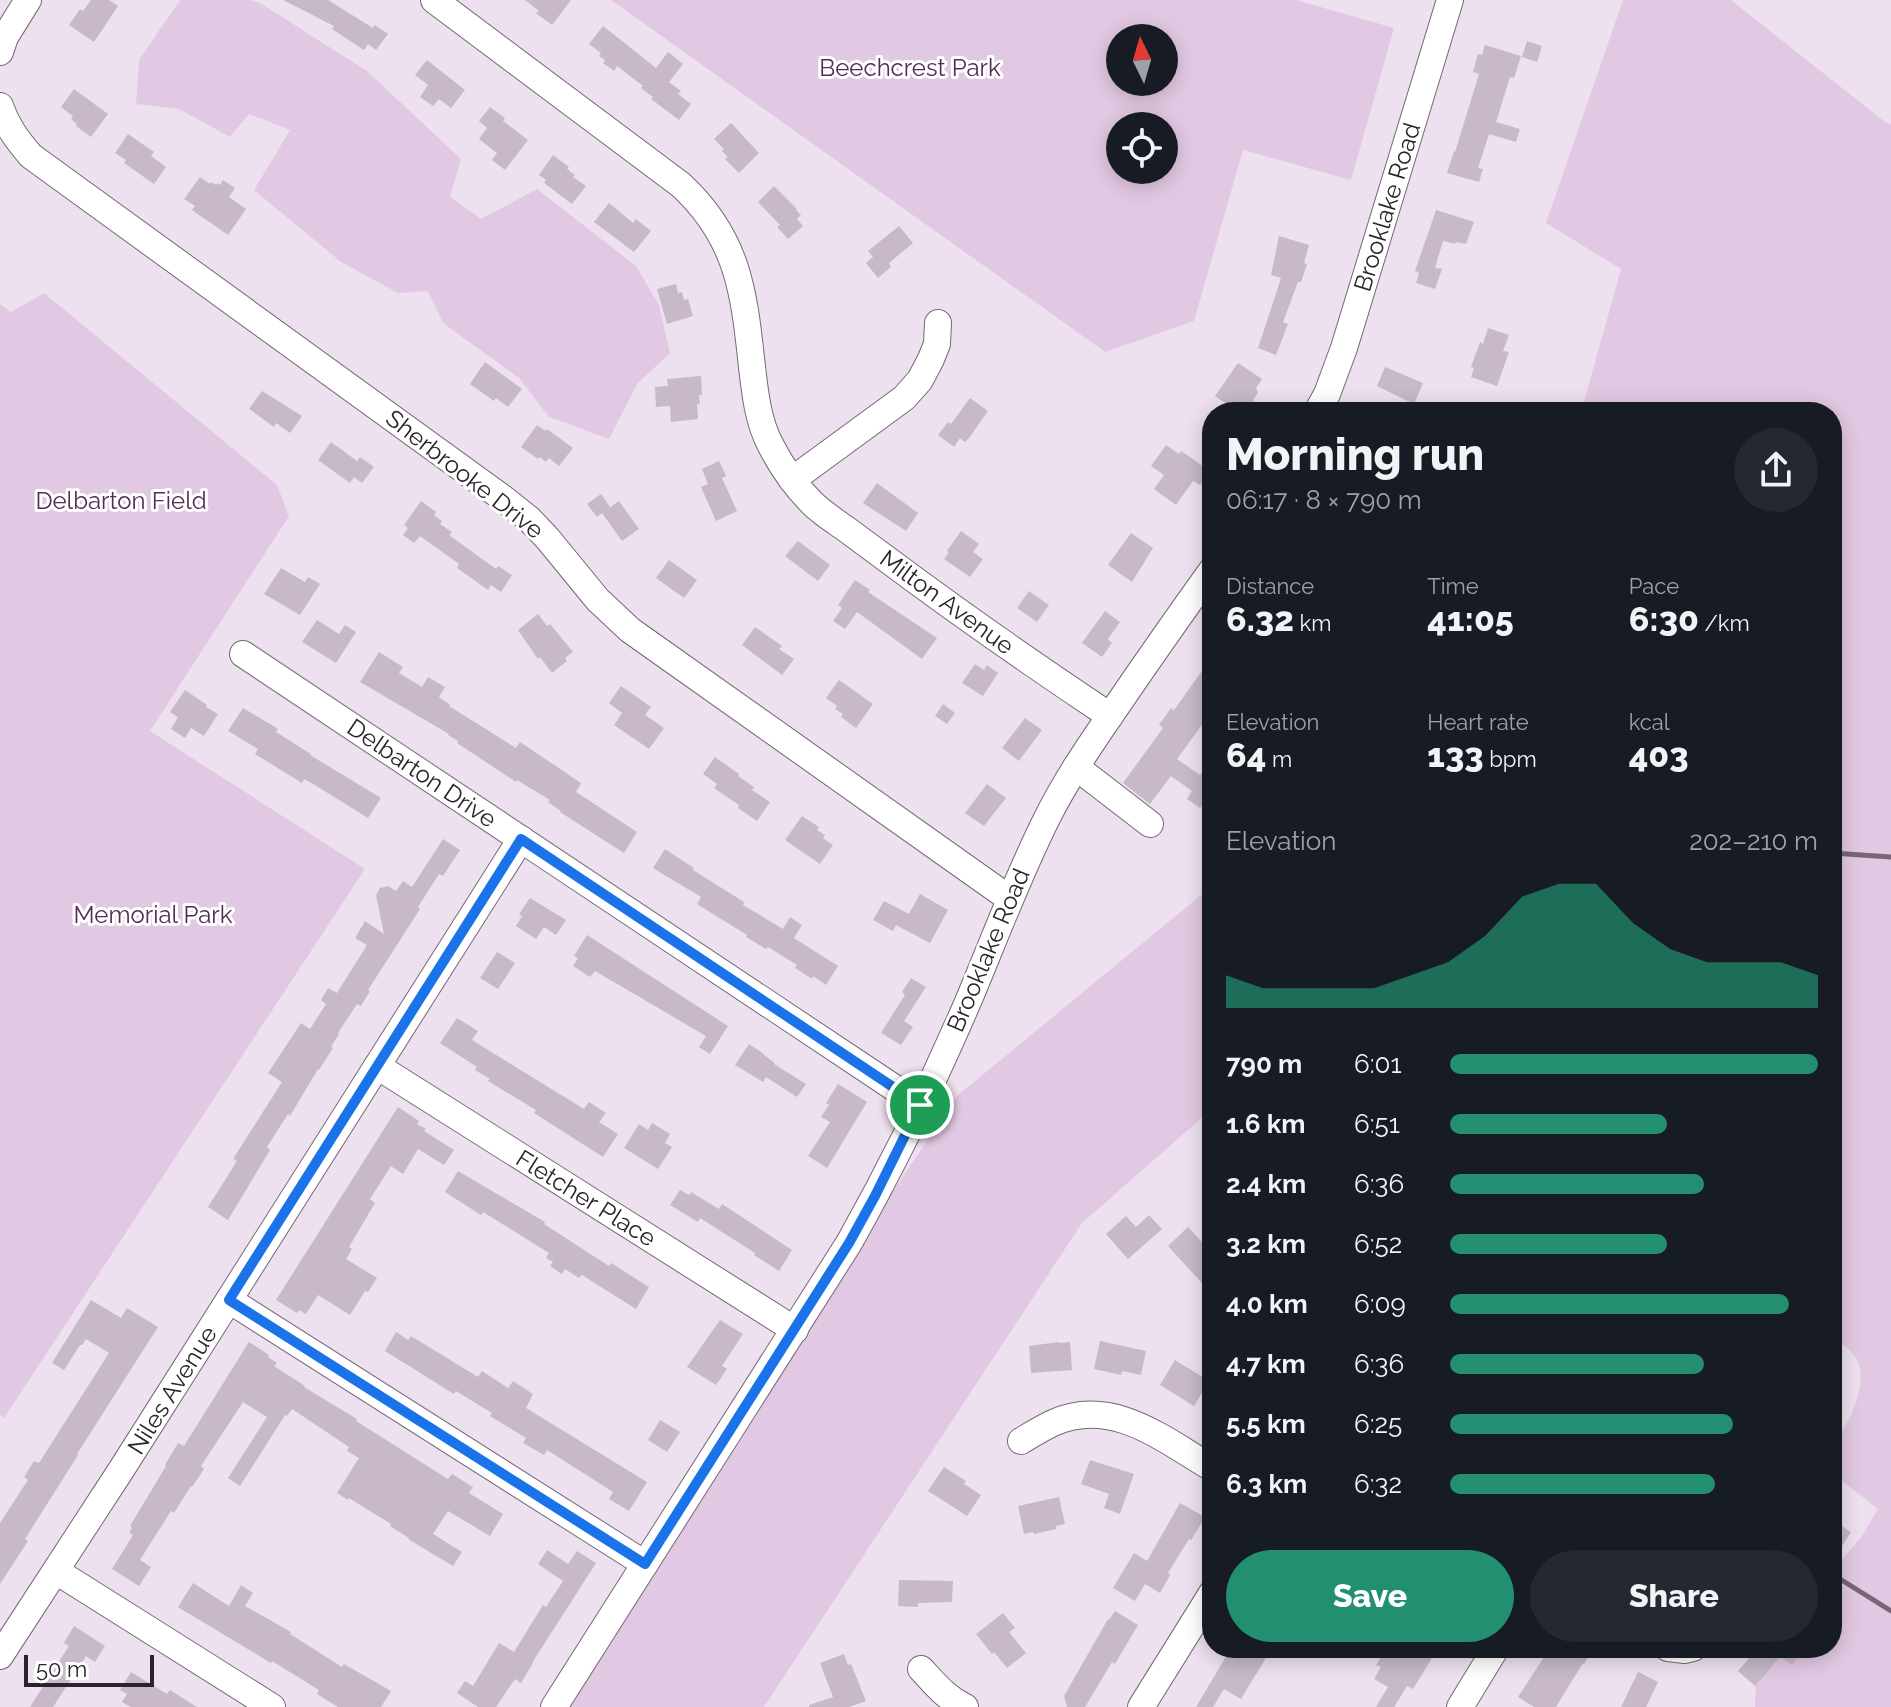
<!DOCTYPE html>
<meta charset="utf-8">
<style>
:root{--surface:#171b24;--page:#242831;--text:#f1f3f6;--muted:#9ea1a6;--accent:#229070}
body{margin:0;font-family:Raleway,sans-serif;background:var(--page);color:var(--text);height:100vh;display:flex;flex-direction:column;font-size:30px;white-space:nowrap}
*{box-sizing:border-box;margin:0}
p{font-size:26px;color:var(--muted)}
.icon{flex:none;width:44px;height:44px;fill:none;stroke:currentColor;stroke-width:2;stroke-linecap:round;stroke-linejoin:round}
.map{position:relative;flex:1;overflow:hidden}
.panel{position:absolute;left:1202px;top:402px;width:640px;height:1256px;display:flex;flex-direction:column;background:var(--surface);border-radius:32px;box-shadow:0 4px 20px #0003}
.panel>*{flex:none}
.needle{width:52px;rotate:355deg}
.tools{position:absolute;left:1106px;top:24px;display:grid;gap:16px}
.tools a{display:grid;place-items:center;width:72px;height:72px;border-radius:50%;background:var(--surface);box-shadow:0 4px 20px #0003;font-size:40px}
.scale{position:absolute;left:24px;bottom:20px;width:130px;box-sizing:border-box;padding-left:8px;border:4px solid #292429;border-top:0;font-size:22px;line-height:28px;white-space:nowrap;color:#292429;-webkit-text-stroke:6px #fff;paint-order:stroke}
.pin{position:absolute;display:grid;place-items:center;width:68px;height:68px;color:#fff;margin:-34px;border:4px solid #fff;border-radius:50%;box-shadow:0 2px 8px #0007}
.round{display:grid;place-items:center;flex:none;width:84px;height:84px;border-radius:42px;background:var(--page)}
.overview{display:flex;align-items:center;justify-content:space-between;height:136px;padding:0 24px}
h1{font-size:44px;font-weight:800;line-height:60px}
.figures{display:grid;grid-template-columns:repeat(3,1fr);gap:12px;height:136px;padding:8px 24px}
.figures div{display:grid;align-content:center}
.figures b{font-size:34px;font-weight:800}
.figures small{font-size:22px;font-weight:400}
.figures p{font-size:22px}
.chart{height:224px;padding:16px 24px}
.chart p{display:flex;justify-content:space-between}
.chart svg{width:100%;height:144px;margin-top:8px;fill:var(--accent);opacity:.7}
.action{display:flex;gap:16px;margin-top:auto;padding:16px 24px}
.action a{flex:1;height:92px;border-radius:48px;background:var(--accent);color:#fff;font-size:32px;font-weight:800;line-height:92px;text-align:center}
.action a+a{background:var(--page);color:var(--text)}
ul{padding:0 24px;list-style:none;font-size:26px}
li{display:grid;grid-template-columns:128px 96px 1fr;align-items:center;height:60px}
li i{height:20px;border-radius:10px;background:var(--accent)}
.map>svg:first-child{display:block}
.green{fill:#e2c9e3;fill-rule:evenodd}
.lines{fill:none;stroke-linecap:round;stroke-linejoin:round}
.stream{stroke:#776578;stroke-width:5}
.building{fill:#c7b9c7}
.minor-casing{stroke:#746874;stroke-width:28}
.minor{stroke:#fff;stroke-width:26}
.route-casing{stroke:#fff;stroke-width:16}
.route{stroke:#1a73e8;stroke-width:10}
.labels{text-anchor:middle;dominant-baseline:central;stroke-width:6;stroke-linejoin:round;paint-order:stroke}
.park-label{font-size:24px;fill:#502d52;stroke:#fff}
.street-label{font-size:24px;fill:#292429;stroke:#fff}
</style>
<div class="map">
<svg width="1891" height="1707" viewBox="0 0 1891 1707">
<rect width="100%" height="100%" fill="#eee1ef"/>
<!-- green -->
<g class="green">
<path d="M180,0H250L260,3L367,71L461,159L450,197L481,219L537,189L636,266L659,305L670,353L637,384L609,439L549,417L519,378L443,323L428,291L398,293L341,262L254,190L290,130L249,114L230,137L179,109L136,104L139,60Z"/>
<path d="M611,0H1296L1394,28L1351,180L1243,150L1194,321L1105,352ZM1120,38H1164V82H1120ZM1120,126H1164V170H1120Z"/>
<path d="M1623,0H1731L1885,122L1891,124V1707H1755L1756,1677L1785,1648H1832V1571L1862,1536L1878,1509L1832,1473V1442C1849,1430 1866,1384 1859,1365C1854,1351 1844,1345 1832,1337V412H1594L1583,405L1621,269L1546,223Z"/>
<path d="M44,293L277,485L289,516L150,731L365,869L4,1418L0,1415V304L11,312Z"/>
<path d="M1212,886V1109L1082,1223L764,1707H560L899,1182L958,1095Z"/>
</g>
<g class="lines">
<!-- stream -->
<g class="stream">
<path d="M1832,853L1891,857"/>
<path d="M1832,1574L1891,1611"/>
</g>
</g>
<!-- building -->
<g class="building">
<path d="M91,0H109L118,6L94,42L69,25L80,9L83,11Z"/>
<path d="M283,0H328L373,28L375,25L388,34L376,50L368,44L364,50L332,29L334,26Z"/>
<path d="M525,0H571L552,25L536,13L539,11Z"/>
<path d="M603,26L656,68L668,52L683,64L669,82L681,91L678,94L691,104L679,120L651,99L653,97L641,88L643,86L617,66L614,71L603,63L605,60L599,56L601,53L589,44Z"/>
<path d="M1527,41L1542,46L1537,62L1522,57Z"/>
<path d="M1485,45L1521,56L1514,78L1510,77L1496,122L1520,129L1516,142L1489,134L1478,168L1483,169L1479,182L1447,173L1454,151L1455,152L1479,74L1473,72L1478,54L1482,55Z"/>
<path d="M427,60L465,90L451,108L439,99L433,106L420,97L428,85L415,75Z"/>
<path d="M74,89L108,114L91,137L76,126L77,124L71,119L73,116L61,107Z"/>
<path d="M490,107L505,118L503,121L528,140L505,170L492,160L497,153L479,139L487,128L479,121Z"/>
<path d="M731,123L759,153L739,173L725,159L728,157L722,151L724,149L714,139Z"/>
<path d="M128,134L154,152L151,156L166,167L154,184L124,163L126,160L115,153Z"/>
<path d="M553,155L569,167L567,169L575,175L573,177L586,186L572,204L544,183L546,180L539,175Z"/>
<path d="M200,177L210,184L211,182L216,185L218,183L220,185L223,180L235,188L229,197L246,209L228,235L192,210L195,206L184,199Z"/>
<path d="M774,186L797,209L796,210L801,215L797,219L803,226L788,239L777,227L780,225L758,202Z"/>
<path d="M609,203L633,223L636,219L651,231L634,252L594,222Z"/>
<path d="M1436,210L1474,222L1466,244L1456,242L1455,244L1443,241L1435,268L1442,269L1435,289L1416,283L1419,273L1415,271Z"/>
<path d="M899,226L913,243L889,263L891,267L878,278L866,263L873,257L868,251Z"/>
<path d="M1279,236L1309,245L1304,263L1307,264L1301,282H1298L1283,322L1288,324L1276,355L1258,348L1281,278L1271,275Z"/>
<path d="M676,284L678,293L682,292L684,300L688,299L693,316L667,324L657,289Z"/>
<path d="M1488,328L1509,335L1503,351L1509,352L1497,386L1471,377L1474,368L1471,367L1480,342L1483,344Z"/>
<path d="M485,362L522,389L508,407L496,398L494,401L470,384Z"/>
<path d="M1238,363L1262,379L1256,388L1258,393L1253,400L1254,401L1247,412H1238L1215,396Z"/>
<path d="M1385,367L1423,383L1414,404L1377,386Z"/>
<path d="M701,376L702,395H699L700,404H697L698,419L671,422L670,406L656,407L655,387L668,386L667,379Z"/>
<path d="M262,391L302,416L290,433L276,423L274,427L249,409Z"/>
<path d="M970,398L988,411L969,438L965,442L960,438L954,447L938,435L948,422L951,424Z"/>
<path d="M537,425L546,431L547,429L573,448L559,466L549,458L546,462L540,457L538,459L521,447Z"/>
<path d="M331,442L357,461L360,457L374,467L362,483L354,477L350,483L318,460Z"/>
<path d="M1166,445L1179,454L1181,451L1210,471L1200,485L1193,481L1176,505L1154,489L1164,475L1151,466Z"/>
<path d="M719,461L726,476L722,478L737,511L716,521L701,487L708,484L702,469Z"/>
<path d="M877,483L918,513L906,531L863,503Z"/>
<path d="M601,494L610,507L597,517L587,504Z"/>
<path d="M421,501L436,512L434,515L442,521L440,524L452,532L449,535L496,569L498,566L512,575L501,592L491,585L488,590L457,568L459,564L420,536L414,543L403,535L408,528L404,525Z"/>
<path d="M619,501L639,529L622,541L602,513Z"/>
<path d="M961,531L979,544L973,552L983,559L970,577L944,559L949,552L947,551Z"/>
<path d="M1131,533L1153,548L1132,582L1108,565Z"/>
<path d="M798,541L830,565L818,581L785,556Z"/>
<path d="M669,560L697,580L684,598L656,578Z"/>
<path d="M281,568L305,582L308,577L320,584L300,615L264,594Z"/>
<path d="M855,580L870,590L868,592L937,638L922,659L857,612L845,629L833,621L842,608L838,605Z"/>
<path d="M1029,591L1049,605L1037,622L1017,608Z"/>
<path d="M1105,611L1120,622L1108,639L1112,643L1102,657L1082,643Z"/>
<path d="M538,614L547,626L550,624L573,652L565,658L567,661L552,673L540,657L538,659L518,630Z"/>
<path d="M317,620L339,634L345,625L356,632L336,663L302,642Z"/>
<path d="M755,627L782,646L779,649L794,659L782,675L742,645Z"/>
<path d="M379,652L403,667L399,673L422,687L428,677L445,687L439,697L450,705L449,706L516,748L520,742L581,783L576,792L637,832L624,853L560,812L561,811L548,802L550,800L517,780L516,782L457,743L458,741L448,735L449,734L360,682Z"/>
<path d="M1212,657V711L1177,759L1200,775L1212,758V791L1200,808L1187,799L1192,791L1171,776L1150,804L1123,783L1163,728L1159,725L1171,708L1174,710Z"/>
<path d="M975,664L984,670L987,665L998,673L983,696L962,683Z"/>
<path d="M839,680L873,704L856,728L841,717L843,714L835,709L837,706L826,698Z"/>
<path d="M621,686L651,707L645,715L664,728L649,749L614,725L622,713L609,703Z"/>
<path d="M185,690L207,705L206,707L218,714L204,736L191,728L185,738L171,729L178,717L170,712Z"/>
<path d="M943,704L955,713L947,724L935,716Z"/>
<path d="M243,708L278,729L276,732L311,754L310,755L381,798L368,818L310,782L304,779L302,783L255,754L258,749L228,731Z"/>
<path d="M1025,718L1042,730L1019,761L1002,748Z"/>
<path d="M715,757L739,774L738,776L754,787L752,790L770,802L757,821L738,808L739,805L714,788L717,784L703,774Z"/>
<path d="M987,784L1006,798L984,826L965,813Z"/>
<path d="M802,816L819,827L817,830L825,835L823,838L833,845L820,864L785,840Z"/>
<path d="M443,839L460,850L443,876L439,874L418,907L420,909L368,990L370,991L361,1006L357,1004L338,1033L339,1034L331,1047L333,1048L319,1070L318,1069L290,1116L288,1114L267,1147L270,1150L228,1220L208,1207L237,1161L233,1159L282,1082L268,1073L301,1023L310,1029L326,1004L321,1000L328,988L337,993L367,945L355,938L365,921L384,934L376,895L380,888L388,886L396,891L403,881L412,887Z"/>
<path d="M665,849L694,868L693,870L744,902L743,905L783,929L790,917L802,925L794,938L838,966L826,985L813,976L812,979L795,968L797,965L768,947L766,949L746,937L747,935L697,904L701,897L653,868Z"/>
<path d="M920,894L948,910L930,943L896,925L893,931L873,920L884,901L909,914Z"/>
<path d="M530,898L566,920L556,935L544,927L536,939L516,926L522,916L519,914Z"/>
<path d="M587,935L728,1026L710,1054L699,1047L706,1036L595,971L590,977L573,966L578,958L574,956Z"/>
<path d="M497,952L515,963L498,989L480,978Z"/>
<path d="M911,978L926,987L904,1021L913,1027L901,1045L881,1033L905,995L902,992Z"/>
<path d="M457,1018L478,1031L472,1040L584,1109L589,1102L606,1113L599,1122L618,1134L603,1157L534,1113L536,1110L488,1081L490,1079L475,1070L477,1067L440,1043Z"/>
<path d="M749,1044L764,1054V1055L775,1063L774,1064L806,1084L797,1097L766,1077L763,1082L735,1065Z"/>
<path d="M838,1084L867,1102L827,1168L808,1156L830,1122L821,1117L829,1105L826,1103Z"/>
<path d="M398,1107L419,1121L417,1124L426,1129L424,1131L454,1150L444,1165L418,1149L403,1174L391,1166L370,1199L375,1203L349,1247L352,1249L346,1259L377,1278L368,1292L365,1291L350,1315L318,1295L306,1314L299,1310L297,1313L276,1300Z"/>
<path d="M652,1123L670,1134L665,1143L672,1147L658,1169L624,1148L639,1124L648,1130Z"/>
<path d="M458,1171L545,1222L544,1224L609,1266L611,1263L649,1287L636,1309L582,1275L579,1278L565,1269L562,1274L550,1266L553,1262L546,1258L549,1253L483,1212L481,1215L445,1192Z"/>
<path d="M680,1190L689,1195L691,1192L719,1209L722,1204L792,1250L779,1271L754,1255L755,1253L700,1218L698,1222L670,1205Z"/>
<path d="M1149,1215L1162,1229L1128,1259L1106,1234L1126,1216L1136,1227Z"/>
<path d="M1188,1227L1212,1253V1294L1168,1246Z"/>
<path d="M91,1300L121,1318L127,1308L158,1327L77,1454L78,1455L25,1539L28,1541L0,1584V1523L28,1480L24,1477L34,1461L39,1463L109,1353L86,1339L82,1345H80L64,1370L52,1363Z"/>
<path d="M720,1320L743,1334L722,1366L727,1369L716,1385L687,1367Z"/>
<path d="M396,1332L408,1340L411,1336L478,1377L482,1371L508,1388L513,1381L533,1394L526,1408L647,1482L629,1511L609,1499L613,1492L547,1450L544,1455L523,1443L526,1438L490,1416L492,1413L456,1391L454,1394L385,1351Z"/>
<path d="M1100,1341L1146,1351L1141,1375L1122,1371L1121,1375L1094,1369Z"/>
<path d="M249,1342L269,1355L268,1357L277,1363L274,1366L305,1386L304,1387L357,1419L356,1421L448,1479L452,1474L473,1487L469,1493L503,1514L490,1536L448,1511L433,1534L462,1552L453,1566L408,1539L409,1538L390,1526L391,1524L349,1498L348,1500L337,1493L359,1458L347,1451L349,1447L292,1409L287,1416L285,1415L240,1486L228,1478L267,1417L243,1402L201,1466L204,1469L192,1487L191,1486L174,1513L171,1511L140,1560L151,1567L139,1586L112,1569L133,1535L129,1532L132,1528L130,1526L166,1466L165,1465L178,1443L184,1446Z"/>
<path d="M1059,1342V1343L1070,1342L1072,1370L1031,1373L1029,1346Z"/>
<path d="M1175,1360L1209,1381L1194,1406L1160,1385Z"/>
<path d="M660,1420L680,1432L667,1452L648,1440Z"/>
<path d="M1090,1460L1134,1474L1120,1514L1104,1508L1109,1494L1081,1484Z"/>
<path d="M944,1467L966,1481L964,1484L981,1495L967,1516L928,1491Z"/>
<path d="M1059,1497L1065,1524L1056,1526V1529L1034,1534L1033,1532L1024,1534L1018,1506Z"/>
<path d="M1180,1503L1205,1517L1191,1540L1189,1539L1168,1573L1170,1575L1160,1593L1145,1584L1135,1601L1113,1588L1134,1553L1147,1561Z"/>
<path d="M1832,1520L1851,1532L1832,1562Z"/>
<path d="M547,1550L568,1564L577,1551L596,1563L532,1663H533L521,1683L515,1679L496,1707H478L457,1693L465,1681L473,1686L499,1643L514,1652L543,1605L546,1607L563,1581L538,1564Z"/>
<path d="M899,1580L953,1581L952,1602L918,1603V1607L898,1606Z"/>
<path d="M193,1583L229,1606L241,1585L253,1593L245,1606L291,1632L290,1634L342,1667L344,1664L391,1691L381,1707H338L317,1694L319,1690L272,1661L271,1663L178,1607Z"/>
<path d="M1115,1611L1138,1625L1115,1664L1112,1662L1085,1707H1067L1064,1696L1108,1619L1109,1620Z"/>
<path d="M1003,1613L1015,1628L1009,1632L1026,1653L1007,1668L994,1652L992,1654L976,1634Z"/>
<path d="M74,1626L105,1646L95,1662L86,1656L53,1707H30L69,1646L64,1643Z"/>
<path d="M1231,1648H1272L1241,1699L1224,1689L1213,1707H1196Z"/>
<path d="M1387,1648H1438L1413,1689L1407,1686L1394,1707H1376L1388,1687L1374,1679L1381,1667L1376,1665Z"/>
<path d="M1550,1648H1594L1584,1664L1583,1663L1556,1707H1534L1518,1697Z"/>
<path d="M1758,1648H1803L1792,1665L1780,1657L1755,1686L1738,1671Z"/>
<path d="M844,1654L848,1665L851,1664L866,1701L849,1707H809V1705L833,1697L820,1663Z"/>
<path d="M131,1672L167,1694L170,1690L197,1707H131L122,1702L127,1694L120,1690Z"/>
<path d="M1638,1672L1658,1682L1646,1707H1621Z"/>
</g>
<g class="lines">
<defs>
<g id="minor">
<path d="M434,0L681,185C739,239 744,293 752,367C755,393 758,421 770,444C781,466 795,486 812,503C822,513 835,521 846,529C869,546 892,563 915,580C979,627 1044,672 1110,716"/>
<path d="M0,52L5,37L28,0"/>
<path d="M0,106C7,126 17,140 31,156L504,499L529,519L548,539L598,600L630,630L1010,899"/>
<path d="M1317,412L1327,394L1344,348L1450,0"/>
<path d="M792,480L904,398L920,380L931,359L937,344L938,323"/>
<path d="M243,654L920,1105"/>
<path d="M1076,767L1150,824"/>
<path d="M377,1066L795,1330"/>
<path d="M229,1300L645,1564"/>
<path d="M1021,1441C1031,1435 1042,1428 1053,1423C1112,1396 1164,1440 1212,1468"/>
<path d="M56,1571L272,1707"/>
<path d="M1668,1648L1685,1650L1693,1648"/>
<path d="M0,1656L123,1467L521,839"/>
<path d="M921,1669C935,1684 946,1698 965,1707"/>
<path d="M554,1707L849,1243C894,1163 934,1081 970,997C995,937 1018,876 1047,818C1066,780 1090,745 1114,710C1146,663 1179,616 1212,570"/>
<path d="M1141,1707L1212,1593"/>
<path d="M1460,1707L1496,1648"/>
</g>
</defs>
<!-- minor casing -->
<use href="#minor" class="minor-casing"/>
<!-- minor -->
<use href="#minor" class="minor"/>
</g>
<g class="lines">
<defs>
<path id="route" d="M521,839L920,1105L875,1196L849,1243L645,1564L229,1300Z"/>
</defs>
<!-- route casing -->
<use href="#route" class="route-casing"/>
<!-- route -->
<use href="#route" class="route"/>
</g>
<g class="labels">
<!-- park labels -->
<g class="park-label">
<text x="910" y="67">Beechcrest Park</text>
<text x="121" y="500">Delbarton Field</text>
<text x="153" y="914">Memorial Park</text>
</g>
<!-- street labels -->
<g class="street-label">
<text transform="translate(1387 207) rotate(-73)">Brooklake Road</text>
<text transform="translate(465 474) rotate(38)">Sherbrooke Drive</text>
<text transform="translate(947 602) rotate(36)">Milton Avenue</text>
<text transform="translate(422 773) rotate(34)">Delbarton Drive</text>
<text transform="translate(988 950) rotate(-67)">Brooklake Road</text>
<text transform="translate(586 1198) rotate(32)">Fletcher Place</text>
<text transform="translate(172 1390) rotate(-58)">Niles Avenue</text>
</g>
</g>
</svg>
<div class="tools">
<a><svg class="needle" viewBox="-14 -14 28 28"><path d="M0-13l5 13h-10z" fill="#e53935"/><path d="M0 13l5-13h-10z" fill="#9ea1a6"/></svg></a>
<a><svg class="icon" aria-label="locate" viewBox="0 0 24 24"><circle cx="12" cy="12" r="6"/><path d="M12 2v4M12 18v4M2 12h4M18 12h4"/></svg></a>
</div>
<div class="scale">50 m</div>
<div class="pin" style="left:920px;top:1105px;background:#1e9e55"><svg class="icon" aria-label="arrive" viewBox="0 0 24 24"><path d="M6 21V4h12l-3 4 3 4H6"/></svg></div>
<section class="panel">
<div class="overview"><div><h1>Morning run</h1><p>06:17 · 8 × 790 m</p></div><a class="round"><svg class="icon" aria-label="share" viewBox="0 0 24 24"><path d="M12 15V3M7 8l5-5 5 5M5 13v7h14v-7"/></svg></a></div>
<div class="figures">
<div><p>Distance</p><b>6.32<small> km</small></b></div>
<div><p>Time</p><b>41:05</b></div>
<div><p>Pace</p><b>6:30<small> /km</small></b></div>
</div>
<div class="figures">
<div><p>Elevation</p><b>64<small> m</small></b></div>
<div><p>Heart rate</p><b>133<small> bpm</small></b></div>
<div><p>kcal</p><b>403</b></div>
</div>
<div class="chart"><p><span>Elevation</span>202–210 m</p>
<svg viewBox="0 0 160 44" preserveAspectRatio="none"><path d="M0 44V34L10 38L20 38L30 38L40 38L50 34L60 30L70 22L80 10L90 6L100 6L110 18L120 26L130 30L140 30L150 30L160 34V44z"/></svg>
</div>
<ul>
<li><b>790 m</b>6:01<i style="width:100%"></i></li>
<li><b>1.6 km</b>6:51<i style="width:59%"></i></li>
<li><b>2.4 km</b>6:36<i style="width:69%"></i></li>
<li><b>3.2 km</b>6:52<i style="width:59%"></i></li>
<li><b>4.0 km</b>6:09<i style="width:92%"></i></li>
<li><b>4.7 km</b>6:36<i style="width:69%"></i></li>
<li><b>5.5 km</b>6:25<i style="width:77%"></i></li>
<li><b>6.3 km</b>6:32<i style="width:72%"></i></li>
</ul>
<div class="action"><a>Save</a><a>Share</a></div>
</section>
</div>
